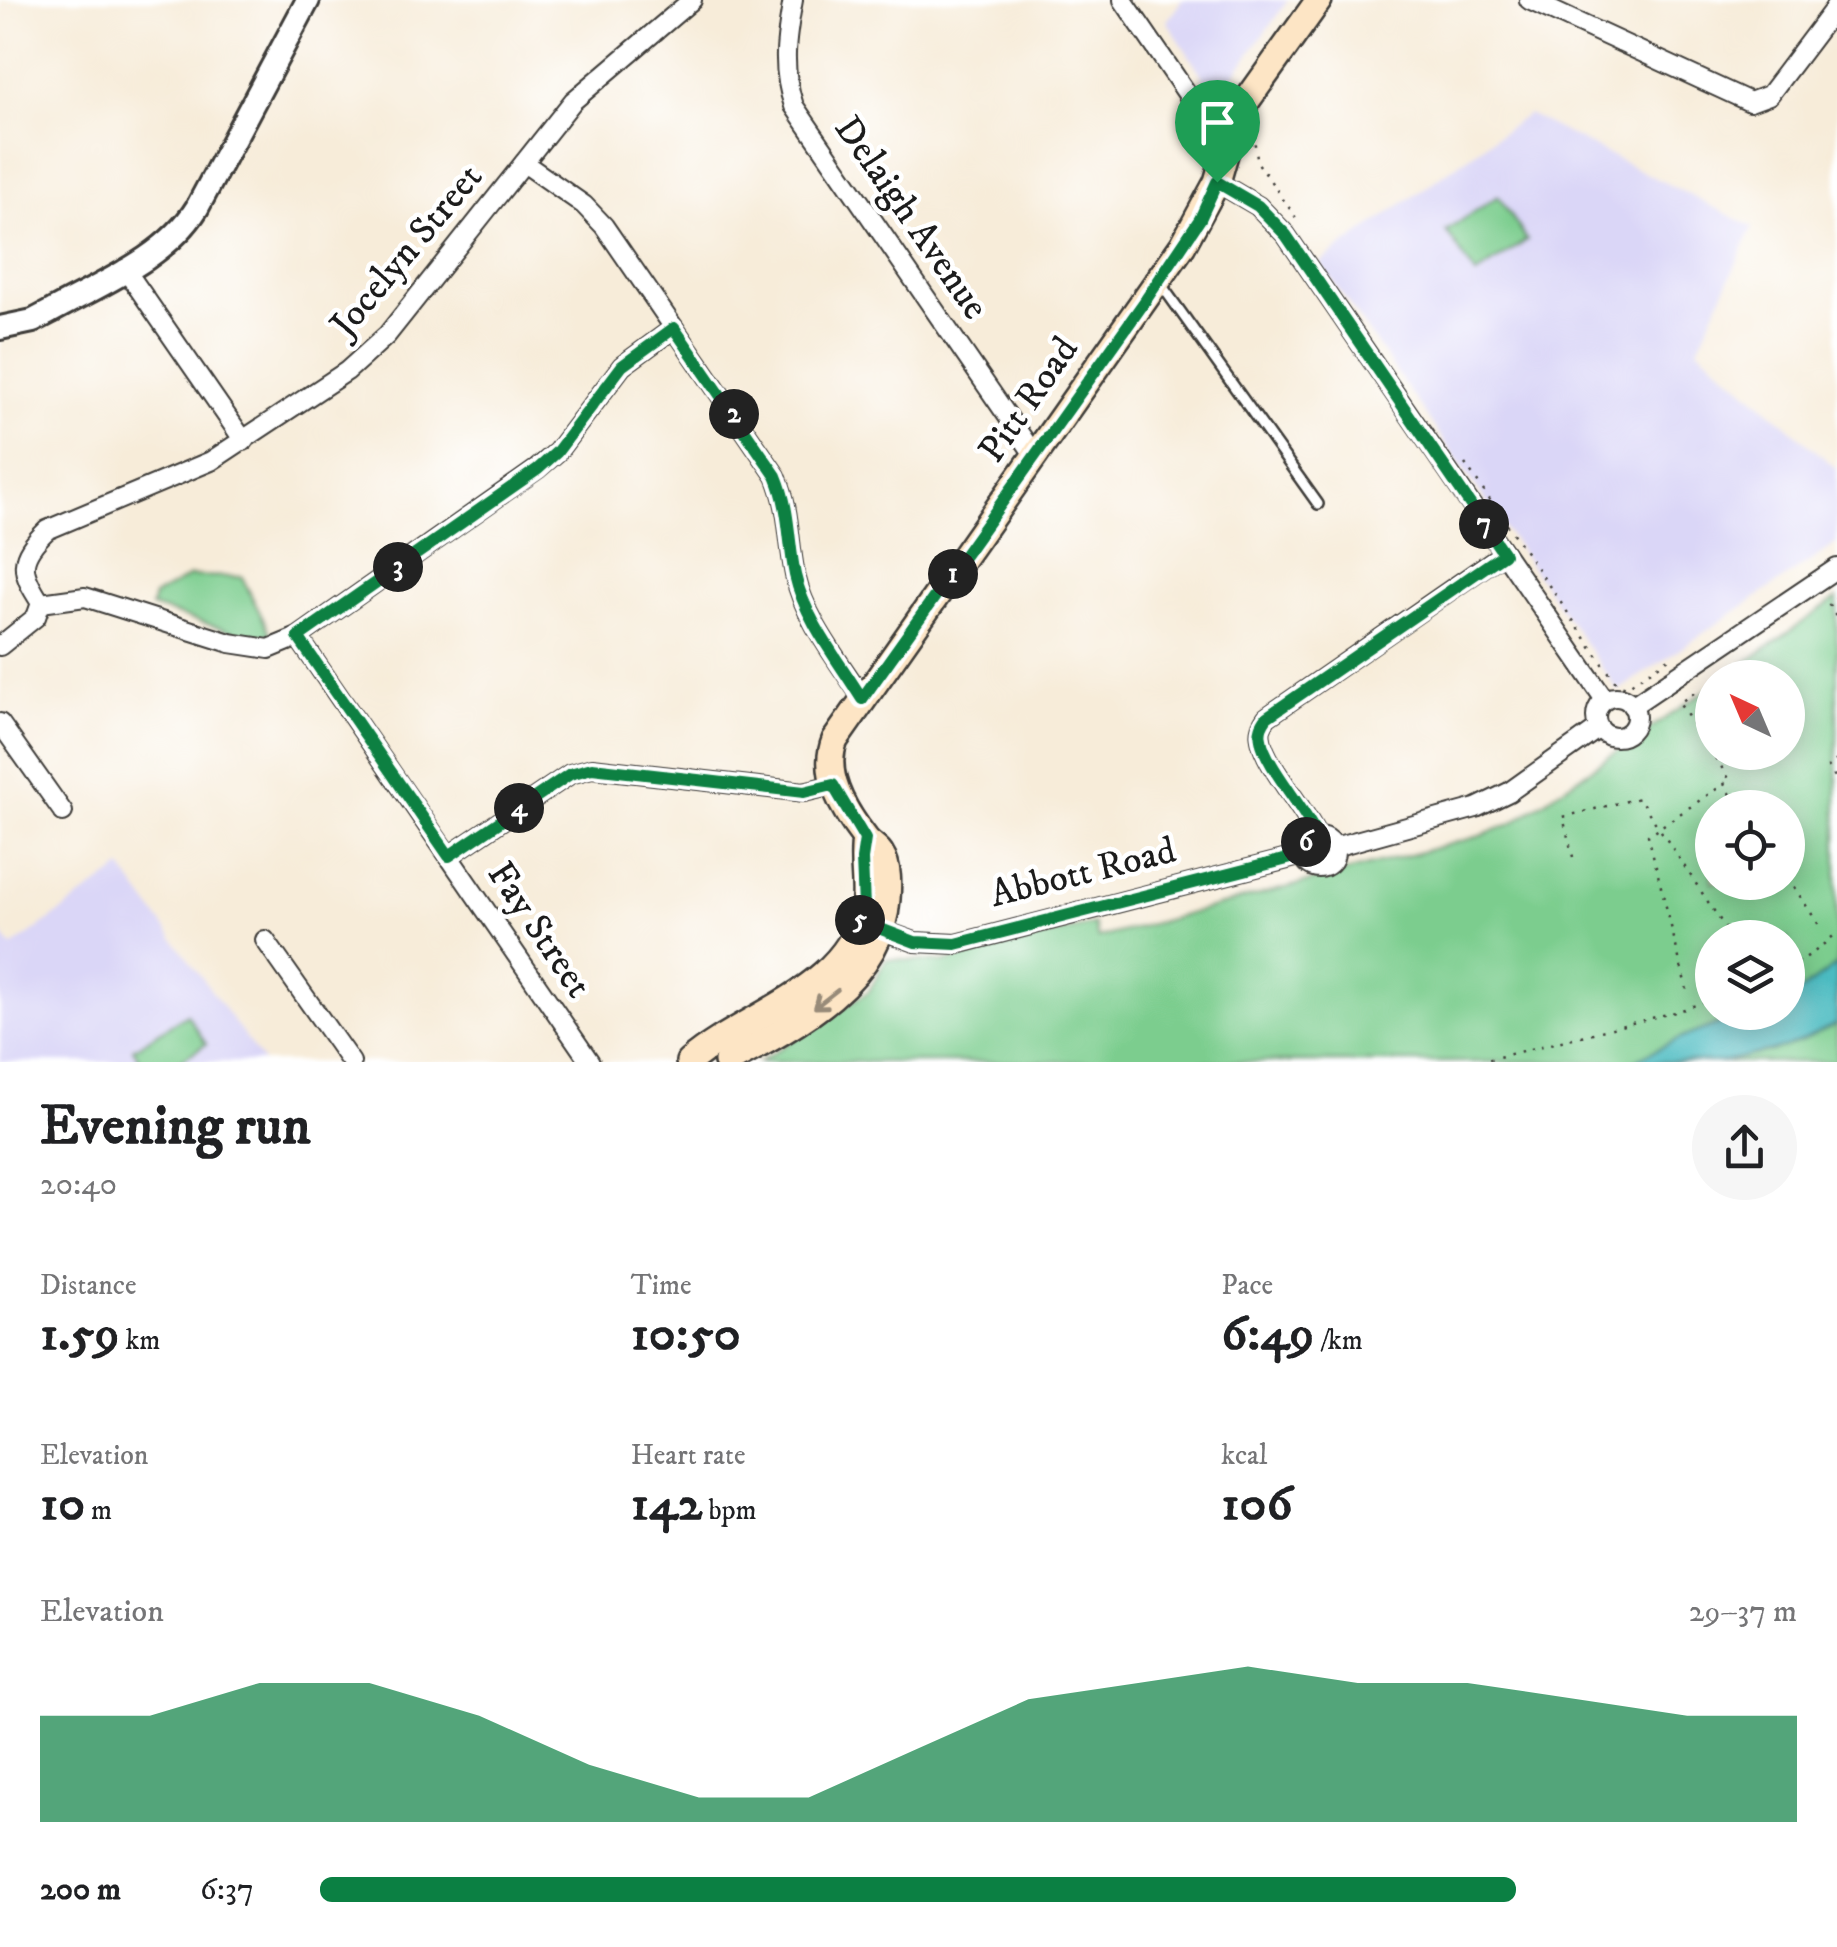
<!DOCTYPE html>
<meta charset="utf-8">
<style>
:root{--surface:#fff;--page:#f6f6f6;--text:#202124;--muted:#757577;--accent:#0b8043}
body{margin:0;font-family:"IM FELL DW Pica",serif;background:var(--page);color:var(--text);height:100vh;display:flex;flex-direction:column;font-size:38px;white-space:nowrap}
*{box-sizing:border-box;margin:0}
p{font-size:32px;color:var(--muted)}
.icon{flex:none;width:55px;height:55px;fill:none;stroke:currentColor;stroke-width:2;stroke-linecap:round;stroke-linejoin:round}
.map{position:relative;height:1062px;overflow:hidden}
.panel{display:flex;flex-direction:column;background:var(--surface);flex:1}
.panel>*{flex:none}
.needle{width:65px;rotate:316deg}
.tools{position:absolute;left:1695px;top:660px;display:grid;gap:20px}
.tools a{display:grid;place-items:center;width:110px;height:110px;border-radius:50%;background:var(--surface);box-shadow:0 5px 25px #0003;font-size:50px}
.pin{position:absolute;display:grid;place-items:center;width:85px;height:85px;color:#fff;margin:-102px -42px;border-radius:50% 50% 50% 0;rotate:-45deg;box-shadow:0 0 10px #0007}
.pin .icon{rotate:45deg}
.km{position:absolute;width:50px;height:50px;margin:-25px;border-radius:50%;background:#222;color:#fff;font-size:28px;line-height:50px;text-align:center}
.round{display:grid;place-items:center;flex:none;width:105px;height:105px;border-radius:52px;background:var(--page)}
.summary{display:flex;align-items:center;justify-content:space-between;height:170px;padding:0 40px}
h1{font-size:55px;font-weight:800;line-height:75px}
.figures{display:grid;grid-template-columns:repeat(3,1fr);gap:15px;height:170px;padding:10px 40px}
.figures div{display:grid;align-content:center}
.figures b{font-size:50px;font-weight:800}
.figures small{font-size:28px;font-weight:400}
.figures p{font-size:28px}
.chart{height:280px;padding:20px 40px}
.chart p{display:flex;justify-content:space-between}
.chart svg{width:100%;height:180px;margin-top:10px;fill:var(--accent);opacity:.7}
ul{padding:0 40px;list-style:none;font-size:32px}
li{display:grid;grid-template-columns:160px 120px 1fr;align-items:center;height:75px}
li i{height:25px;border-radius:12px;background:var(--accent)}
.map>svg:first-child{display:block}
.built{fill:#dad6f7}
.green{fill:#7ccd8e;stroke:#4c7455;stroke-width:2.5;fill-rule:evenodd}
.water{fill:#4cbbc1;stroke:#346c6e;stroke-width:2.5}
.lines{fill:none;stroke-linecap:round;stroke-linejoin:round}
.service-casing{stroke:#3d3b38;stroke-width:14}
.minor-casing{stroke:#3d3b38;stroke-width:22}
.tertiary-casing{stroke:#3d3b38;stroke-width:28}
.secondary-casing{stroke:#3d3b38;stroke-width:30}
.path{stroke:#3d3b38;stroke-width:2.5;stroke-dasharray:2.5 8;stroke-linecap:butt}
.service{stroke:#fff;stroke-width:9}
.minor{stroke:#fff;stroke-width:18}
.tertiary{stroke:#fff;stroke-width:22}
.secondary{stroke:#fde5c5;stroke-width:25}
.oneway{stroke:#988b79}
.route-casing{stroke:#fff;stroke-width:20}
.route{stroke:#0b8043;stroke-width:12}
.labels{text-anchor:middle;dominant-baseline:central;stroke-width:9;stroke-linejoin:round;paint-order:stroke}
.street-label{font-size:38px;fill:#1c1c1c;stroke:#fff}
</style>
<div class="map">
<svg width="1837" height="1062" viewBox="0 0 1837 1062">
<rect width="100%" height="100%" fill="#fff"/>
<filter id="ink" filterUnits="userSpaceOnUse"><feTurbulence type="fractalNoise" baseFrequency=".01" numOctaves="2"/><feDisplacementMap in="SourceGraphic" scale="20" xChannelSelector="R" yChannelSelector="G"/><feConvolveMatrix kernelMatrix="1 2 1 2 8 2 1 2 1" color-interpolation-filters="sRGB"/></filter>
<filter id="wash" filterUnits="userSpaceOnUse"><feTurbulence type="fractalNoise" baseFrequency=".0048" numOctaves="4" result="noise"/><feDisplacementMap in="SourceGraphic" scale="40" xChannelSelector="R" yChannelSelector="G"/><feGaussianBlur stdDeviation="2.25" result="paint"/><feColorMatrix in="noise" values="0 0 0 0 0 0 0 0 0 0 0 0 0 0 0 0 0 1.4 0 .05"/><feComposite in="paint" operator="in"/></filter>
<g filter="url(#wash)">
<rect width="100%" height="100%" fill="#f7ecd9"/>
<!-- built -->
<g class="built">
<path d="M1182,0H1288L1223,91H1212L1167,21Z"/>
<path d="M1528,114L1753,227L1698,348L1837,469V543L1618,691L1320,263Z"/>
<path d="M122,868L263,1062H0V931L12,947Z"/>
</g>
<!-- green -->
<g class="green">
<path d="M1498,196L1527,240L1476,275L1446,231Z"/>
<path d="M190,576L242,577L271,635L250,637L151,607L154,596Z"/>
<path d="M1837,598V1062H759L869,991L886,959L944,962L1094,924L1098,938L1480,836L1511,824L1712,686V752H1788V678L1725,677ZM1712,808H1788V882H1712ZM1712,938H1788V1012H1712Z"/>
<path d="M187,1014L206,1044L178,1062H141L133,1049Z"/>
</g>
<!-- water -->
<path class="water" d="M1837,965V1024L1787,1047L1722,1062H1632C1677,1038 1736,1012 1788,1012V1000Z"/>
</g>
<g filter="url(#ink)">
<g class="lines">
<defs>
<path id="service" d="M1160,283L1318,504"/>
<g id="minor">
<path d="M793,0C786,38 781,68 794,106L1035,456"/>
<path d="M1123,0L1201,114L1229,147"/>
<path d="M1529,0L1750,102L1769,95L1837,5"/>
<path d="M524,163L584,205L604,226L776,476C790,509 788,541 795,575C805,620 839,661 863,699"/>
<path d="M1217,182L1258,206L1286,235L1605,700"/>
<path d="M125,269L244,441"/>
<path d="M41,603C19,570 18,558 47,530L211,461L347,371L387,335L573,101L692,0"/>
<path d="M41,603L85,597L230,643L269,649L298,637L537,469L557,452L622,366L674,328"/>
<path d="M298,637L590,1062"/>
<path d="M0,646L36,617L41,603"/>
<circle cx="1616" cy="717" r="20"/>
<path d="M1632,706L1837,568"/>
<path d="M0,723L63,812"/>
<path d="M1317,836C1305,809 1264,763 1261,739C1259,730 1262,724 1267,717L1504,553"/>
<circle cx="1319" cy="852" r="16"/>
<path d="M1334,847L1476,808L1509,792L1599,728"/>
<path d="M449,856L570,774L592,768L804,792L833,785"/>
<path d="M873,927L915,942L957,944L1303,855"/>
<path d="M265,940L351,1062"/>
</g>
<path id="tertiary" d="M0,328L33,321L50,312C100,284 166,258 197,208L308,0"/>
<g id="secondary">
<path d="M689,1062C744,1014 848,990 864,908C868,885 861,862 865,839"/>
<path d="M727,1062C791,1028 882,982 887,899C888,886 889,866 881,854C878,848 869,844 865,838C844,811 821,774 835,740L1183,245L1217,182L1236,116L1319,0"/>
</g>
</defs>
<!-- service casing -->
<use href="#service" class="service-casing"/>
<!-- minor casing -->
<use href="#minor" class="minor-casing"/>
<!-- tertiary casing -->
<use href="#tertiary" class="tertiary-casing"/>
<!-- secondary casing -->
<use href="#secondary" class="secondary-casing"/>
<!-- path -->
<g class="path">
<path d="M1253,133L1258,163L1299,222"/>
<path d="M1465,464L1617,684L1626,687L1669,658"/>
<path d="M1837,597L1829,605L1837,617"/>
<path d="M1694,693L1679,703L1730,780L1725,783"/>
<path d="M1837,760L1828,766L1837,780"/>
<path d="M1573,857L1563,817L1639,798L1659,828L1648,835L1688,994"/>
<path d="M1788,878L1819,925"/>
<path d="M1732,938L1659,828L1724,784L1740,808"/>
<path d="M1788,968L1813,953L1837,933"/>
<path d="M1479,1062L1679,1011L1712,999"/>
</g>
<!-- service -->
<use href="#service" class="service"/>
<!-- minor -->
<use href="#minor" class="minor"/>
<!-- tertiary -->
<use href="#tertiary" class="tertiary"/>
<!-- secondary -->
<use href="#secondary" class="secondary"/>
</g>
<!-- one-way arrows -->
<defs><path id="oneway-shaft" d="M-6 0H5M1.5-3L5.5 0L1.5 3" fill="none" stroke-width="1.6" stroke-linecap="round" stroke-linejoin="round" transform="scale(2.5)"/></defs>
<use class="oneway" href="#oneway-shaft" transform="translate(826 999) rotate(142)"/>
</g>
<g class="lines" filter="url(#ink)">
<defs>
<path id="route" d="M1217,182L1258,206L1286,235L1504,554L1267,717C1262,724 1259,730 1261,739C1264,763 1305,809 1317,836L1304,844L1303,855L956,944L915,942L860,921L864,907L862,859L865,839L833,785L804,792L592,768L570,774L449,856L298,637L538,469L557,452L622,366L674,328L776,476C790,509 788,541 795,575C805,620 839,661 862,699L1143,304L1200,219Z"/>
</defs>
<!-- route casing -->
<use href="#route" class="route-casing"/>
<!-- route -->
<use href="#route" class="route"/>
</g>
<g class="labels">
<!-- street labels -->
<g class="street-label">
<text transform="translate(911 218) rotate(55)">Delaigh Avenue</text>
<text transform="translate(407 251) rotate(-50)">Jocelyn Street</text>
<text transform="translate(1029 400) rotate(-55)">Pitt Road</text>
<text transform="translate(1083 873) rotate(-14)">Abbott Road</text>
<text transform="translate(539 930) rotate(56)">Fay Street</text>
</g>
</g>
</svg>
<div class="tools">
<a><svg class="needle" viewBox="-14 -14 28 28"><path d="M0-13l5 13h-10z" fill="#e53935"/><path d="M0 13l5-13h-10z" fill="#757577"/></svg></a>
<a><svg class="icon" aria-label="locate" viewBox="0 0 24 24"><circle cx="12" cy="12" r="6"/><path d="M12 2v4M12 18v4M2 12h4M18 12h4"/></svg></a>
<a><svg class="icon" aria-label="layers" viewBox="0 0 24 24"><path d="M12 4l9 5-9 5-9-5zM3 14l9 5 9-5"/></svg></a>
</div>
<div class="pin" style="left:1217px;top:182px;background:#1e9e55"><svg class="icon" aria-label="arrive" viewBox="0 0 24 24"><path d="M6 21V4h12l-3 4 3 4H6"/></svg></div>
<b class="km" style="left:953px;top:574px">1</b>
<b class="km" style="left:734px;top:414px">2</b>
<b class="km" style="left:398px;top:567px">3</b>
<b class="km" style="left:519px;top:808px">4</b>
<b class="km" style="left:860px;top:920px">5</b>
<b class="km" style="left:1306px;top:842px">6</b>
<b class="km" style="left:1484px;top:524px">7</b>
</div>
<section class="panel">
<div class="summary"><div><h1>Evening run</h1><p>20:40</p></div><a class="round"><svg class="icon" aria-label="share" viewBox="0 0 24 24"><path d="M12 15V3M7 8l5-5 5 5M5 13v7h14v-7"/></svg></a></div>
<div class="figures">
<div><p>Distance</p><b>1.59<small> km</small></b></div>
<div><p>Time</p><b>10:50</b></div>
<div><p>Pace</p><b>6:49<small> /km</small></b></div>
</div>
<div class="figures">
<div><p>Elevation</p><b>10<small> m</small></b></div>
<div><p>Heart rate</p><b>142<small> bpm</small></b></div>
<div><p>kcal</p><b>106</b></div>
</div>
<div class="chart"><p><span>Elevation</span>29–37 m</p>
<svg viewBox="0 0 160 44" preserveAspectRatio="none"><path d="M0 44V18L10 18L20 10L30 10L40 18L50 30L60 38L70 38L80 26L90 14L100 10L110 6L120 10L130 10L140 14L150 18L160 18V44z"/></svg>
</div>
<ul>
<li><b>200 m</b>6:37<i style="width:81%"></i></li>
</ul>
</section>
